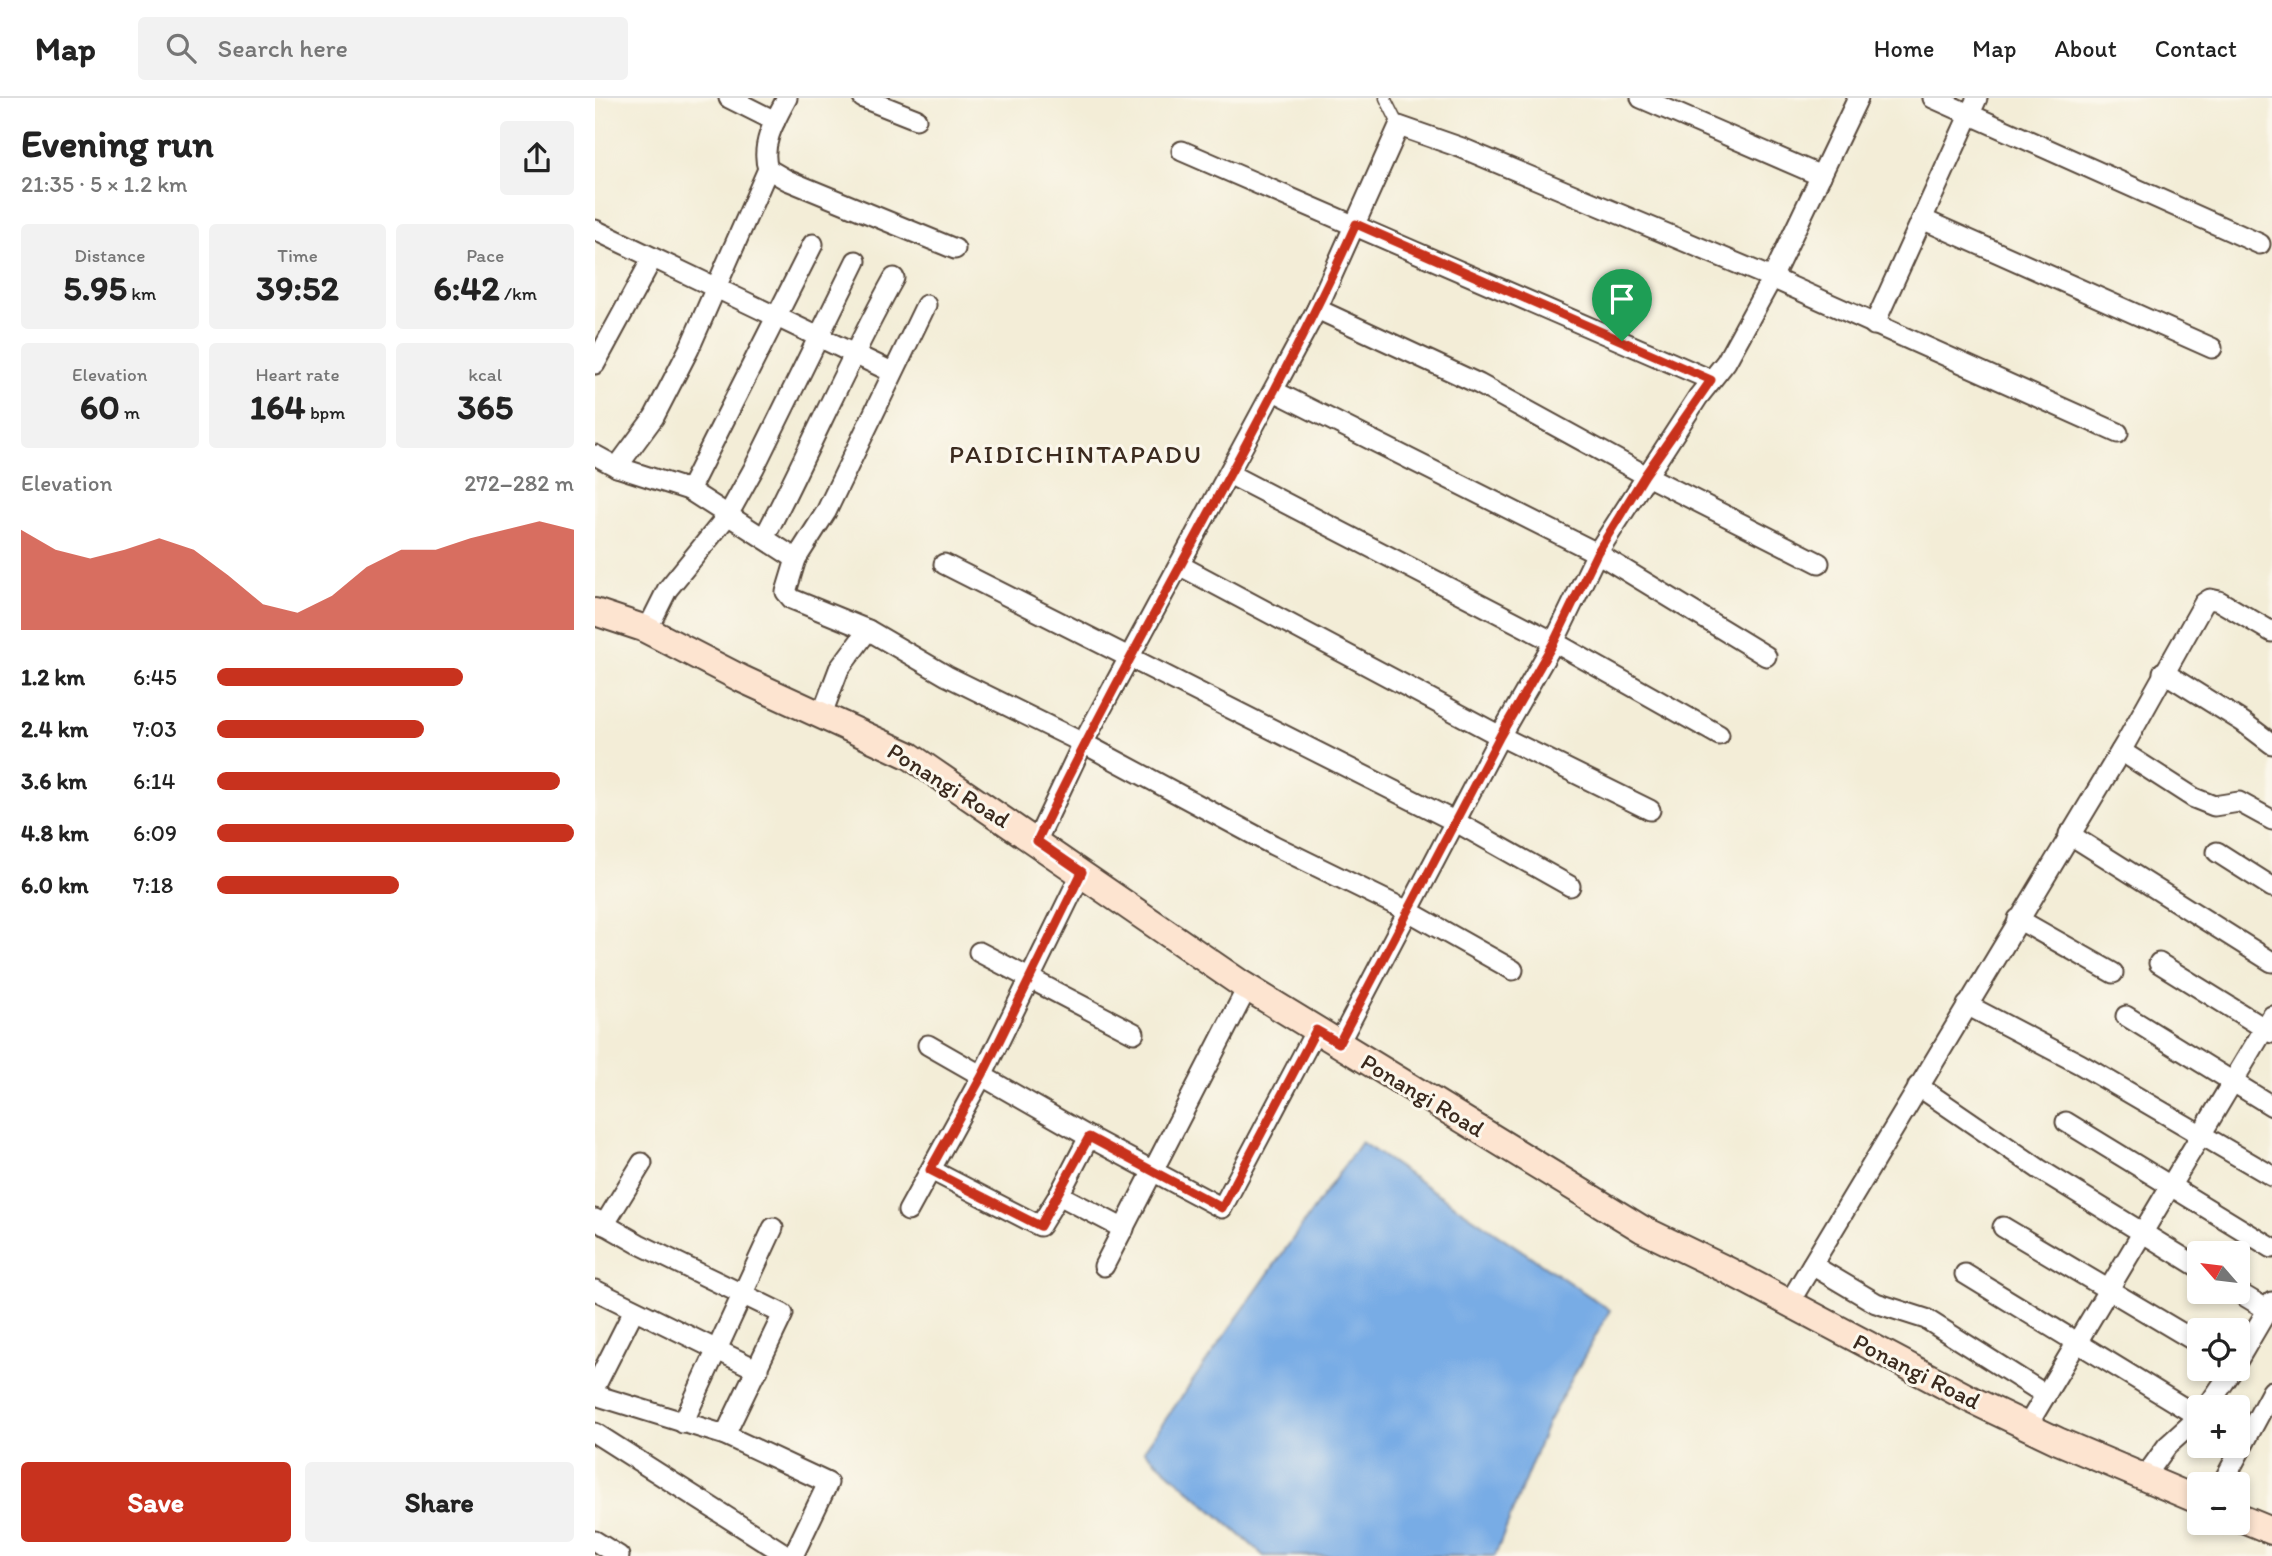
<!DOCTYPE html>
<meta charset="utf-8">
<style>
:root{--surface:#fff;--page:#f2f2f2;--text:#222;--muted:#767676;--line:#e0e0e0;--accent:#c8321e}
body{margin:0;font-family:Itim,sans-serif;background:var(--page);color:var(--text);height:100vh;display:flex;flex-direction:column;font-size:26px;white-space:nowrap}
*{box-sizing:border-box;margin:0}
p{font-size:23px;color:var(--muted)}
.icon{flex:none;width:38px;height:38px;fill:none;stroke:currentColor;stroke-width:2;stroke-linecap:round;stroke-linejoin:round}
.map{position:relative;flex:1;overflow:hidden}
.details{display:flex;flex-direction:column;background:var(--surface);width:595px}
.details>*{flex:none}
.needle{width:46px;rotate:298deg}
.tools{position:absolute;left:1592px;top:1143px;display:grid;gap:14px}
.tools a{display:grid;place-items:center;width:63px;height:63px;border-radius:7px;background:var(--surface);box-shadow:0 4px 10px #0003;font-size:35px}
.pin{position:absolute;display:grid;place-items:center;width:60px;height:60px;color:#fff;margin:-72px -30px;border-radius:50% 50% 50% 0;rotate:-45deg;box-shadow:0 0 7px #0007}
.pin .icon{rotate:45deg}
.round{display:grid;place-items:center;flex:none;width:74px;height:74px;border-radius:7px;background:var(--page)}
.overview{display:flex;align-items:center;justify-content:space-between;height:119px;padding:0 21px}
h1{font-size:38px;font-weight:700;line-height:52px}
.metrics{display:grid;grid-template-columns:repeat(3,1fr);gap:10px;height:119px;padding:7px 21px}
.metrics div{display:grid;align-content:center;border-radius:7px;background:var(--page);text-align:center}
.metrics b{font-size:35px;font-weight:700}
.metrics small{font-size:19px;font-weight:400}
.metrics p{font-size:19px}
.chart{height:196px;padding:14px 21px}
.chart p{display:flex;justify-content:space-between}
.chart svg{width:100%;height:126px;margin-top:7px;fill:var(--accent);opacity:.7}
.primary-button{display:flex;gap:14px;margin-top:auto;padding:14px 21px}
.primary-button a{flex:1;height:80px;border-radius:7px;background:var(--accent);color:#fff;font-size:28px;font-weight:700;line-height:80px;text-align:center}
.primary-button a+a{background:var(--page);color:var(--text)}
ul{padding:0 21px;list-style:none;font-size:23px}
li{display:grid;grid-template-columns:112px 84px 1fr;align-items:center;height:52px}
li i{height:18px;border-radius:9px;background:var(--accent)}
header{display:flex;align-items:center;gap:42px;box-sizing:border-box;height:98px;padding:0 35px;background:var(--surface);border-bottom:2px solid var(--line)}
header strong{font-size:33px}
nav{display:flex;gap:38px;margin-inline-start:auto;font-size:24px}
.search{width:490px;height:63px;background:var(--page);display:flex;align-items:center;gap:18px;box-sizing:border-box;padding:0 24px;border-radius:7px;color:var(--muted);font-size:26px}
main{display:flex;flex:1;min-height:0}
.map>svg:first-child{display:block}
.water{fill:#78ace5;stroke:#5a6b82;stroke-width:2}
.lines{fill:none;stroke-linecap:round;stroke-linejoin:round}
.lane-casing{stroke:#57473a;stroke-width:13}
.street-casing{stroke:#57473a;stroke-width:23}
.secondary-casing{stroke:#57473a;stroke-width:30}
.lane{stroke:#fff;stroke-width:10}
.street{stroke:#fff;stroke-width:19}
.secondary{stroke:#fde4d0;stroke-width:26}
.route-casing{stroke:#fff;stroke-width:14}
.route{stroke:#c8321e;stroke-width:9}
.labels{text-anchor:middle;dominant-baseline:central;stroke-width:6;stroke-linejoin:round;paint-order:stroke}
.street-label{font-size:24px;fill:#3b2a1e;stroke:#fbf7ec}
.neighbourhood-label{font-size:26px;letter-spacing:2px;fill:#3b2a1e;stroke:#fbf7ec}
</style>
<header>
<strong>Map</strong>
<div class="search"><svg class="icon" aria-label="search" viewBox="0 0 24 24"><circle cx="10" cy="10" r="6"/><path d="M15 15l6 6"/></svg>Search here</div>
<nav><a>Home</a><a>Map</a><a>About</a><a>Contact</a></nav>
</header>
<main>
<section class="details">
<div class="overview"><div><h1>Evening run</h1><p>21:35 · 5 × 1.2 km</p></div><a class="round"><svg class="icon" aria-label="share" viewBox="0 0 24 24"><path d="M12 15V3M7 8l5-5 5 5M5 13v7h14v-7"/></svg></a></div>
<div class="metrics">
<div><p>Distance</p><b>5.95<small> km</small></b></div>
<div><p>Time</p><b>39:52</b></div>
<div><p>Pace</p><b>6:42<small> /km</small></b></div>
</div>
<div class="metrics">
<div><p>Elevation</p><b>60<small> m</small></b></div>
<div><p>Heart rate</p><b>164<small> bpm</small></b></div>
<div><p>kcal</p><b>365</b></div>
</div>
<div class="chart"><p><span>Elevation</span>272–282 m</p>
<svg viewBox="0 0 160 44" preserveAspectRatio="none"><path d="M0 44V9L10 16L20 19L30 16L40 12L50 16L60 25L70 35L80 38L90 32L100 22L110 16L120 16L130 12L140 9L150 6L160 9V44z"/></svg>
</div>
<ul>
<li><b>1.2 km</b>6:45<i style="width:69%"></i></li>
<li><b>2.4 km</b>7:03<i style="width:58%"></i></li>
<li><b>3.6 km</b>6:14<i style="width:96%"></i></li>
<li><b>4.8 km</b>6:09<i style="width:100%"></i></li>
<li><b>6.0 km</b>7:18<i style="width:51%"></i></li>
</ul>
<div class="primary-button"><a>Save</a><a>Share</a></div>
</section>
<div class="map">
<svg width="1677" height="1458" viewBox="0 0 1677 1458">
<rect width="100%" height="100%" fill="#fbf7ec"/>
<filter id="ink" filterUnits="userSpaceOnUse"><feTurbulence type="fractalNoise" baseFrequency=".0143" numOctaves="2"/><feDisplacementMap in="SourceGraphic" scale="14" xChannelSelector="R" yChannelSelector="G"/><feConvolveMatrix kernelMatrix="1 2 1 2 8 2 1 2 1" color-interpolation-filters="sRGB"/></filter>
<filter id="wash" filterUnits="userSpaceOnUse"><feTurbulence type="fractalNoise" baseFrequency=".00686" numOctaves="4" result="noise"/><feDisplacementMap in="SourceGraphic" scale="28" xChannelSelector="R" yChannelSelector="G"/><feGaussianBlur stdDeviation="1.57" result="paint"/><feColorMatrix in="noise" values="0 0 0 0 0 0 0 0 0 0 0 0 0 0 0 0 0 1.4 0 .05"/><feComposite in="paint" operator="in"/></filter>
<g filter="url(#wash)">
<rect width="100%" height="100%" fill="#f3edd7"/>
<!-- water -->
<path class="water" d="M766,1044L1015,1212L953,1324L900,1458H669L549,1352Z"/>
</g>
<g filter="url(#ink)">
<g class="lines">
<defs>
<path id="lane" d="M790,0L804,28"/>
<g id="street">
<path d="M134,0L180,23"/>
<path d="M192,0C180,22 165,47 173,71L192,82L360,151"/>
<path d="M268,0L321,21"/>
<path d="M1046,0L1226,78"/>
<path d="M1338,0L1665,146"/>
<path d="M587,53L1116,282"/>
<path d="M1327,121L1617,250"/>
<path d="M0,132L297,274"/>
<path d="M722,211L884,286L1050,377L1224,465"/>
<path d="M1279,227L1382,0"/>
<path d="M0,266L57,161"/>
<path d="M679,293L1002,455L1171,558"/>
<path d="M0,357L22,369L94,392L201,461L231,414L331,207"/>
<path d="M22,369L59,319L94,251L173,71"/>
<path d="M636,377L959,544L1124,637"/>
<path d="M94,392L218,146"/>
<path d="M169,440C214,354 252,264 299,180"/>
<path d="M201,461L191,494L197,501L273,532L244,571L227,616"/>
<path d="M349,466L861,724L975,788"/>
<path d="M586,468L905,638L1055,712"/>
<path d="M52,532L72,492L133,417L159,370L261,163"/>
<path d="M273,532L352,578L488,645L678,747L815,814L918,872"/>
<path d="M1568,574L1648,624L1677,646"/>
<path d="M1526,653L1599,700L1619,708L1644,704L1677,722"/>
<path d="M1474,736L1677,864"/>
<path d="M442,742L488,645L722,211L804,28L867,50L1177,180L1523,335"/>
<path d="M1622,754L1677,789"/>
<path d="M1423,821L1518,875"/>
<path d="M384,854L539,935"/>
<path d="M1564,865L1677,935"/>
<path d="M1372,907L1485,966L1677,1078"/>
<path d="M1531,918L1677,1008"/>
<path d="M744,945L905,638L959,544L1002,455L1103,299L1131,264L1177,180L1263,0"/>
<path d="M333,947L494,1039L627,1110L721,932"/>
<path d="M1323,988L1444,1071L1605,1170"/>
<path d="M1471,1024L1677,1150"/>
<path d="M494,1039L464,1097L529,1131"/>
<path d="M336,1072L445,1128L464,1097"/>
<path d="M313,1113L388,976L487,774"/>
<path d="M0,1121L44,1146L188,1216L130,1337"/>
<path d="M9,1127L47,1065"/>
<path d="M1408,1129L1605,1246"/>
<path d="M1217,1167L1281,1205L1331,1221L1451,1297"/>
<path d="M509,1168L652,890"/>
<path d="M1370,1176L1604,1319"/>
<path d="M0,1192L163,1272"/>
<path d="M1643,1194L1673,1212"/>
<path d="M1194,1205L1530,646L1609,505L1615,501L1624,503L1677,534"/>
<path d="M1643,1262L1677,1204"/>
<path d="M0,1289L39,1212"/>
<path d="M0,1297L130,1337L233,1385L198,1458"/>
<path d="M1612,1309L1639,1270"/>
<path d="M88,1325L178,1130"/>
<path d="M1432,1328L1677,918"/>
<path d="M0,1335L193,1458"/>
<path d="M1549,1380L1572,1348L1605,1318"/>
<path d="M1627,1386L1677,1293"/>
<path d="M0,1443L24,1458"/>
</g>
<g id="secondary">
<path d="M0,514L48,530L147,581L315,658L645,885L1047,1131L1134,1173L1377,1302L1463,1343L1605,1403"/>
<path d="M1643,1419L1677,1433"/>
</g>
</defs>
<!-- lane casing -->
<use href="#lane" class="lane-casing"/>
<!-- street casing -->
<use href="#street" class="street-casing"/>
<!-- secondary casing -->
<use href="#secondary" class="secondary-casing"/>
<!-- lane -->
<use href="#lane" class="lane"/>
<!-- street -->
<use href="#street" class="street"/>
<!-- secondary -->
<use href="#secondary" class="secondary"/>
</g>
</g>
<g class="lines" filter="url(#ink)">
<defs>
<path id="route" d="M761,126L1116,282L1050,377L1002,455L959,544L905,638L744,945L721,932L627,1110L494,1039L445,1128L335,1072L388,976L487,774L442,743C542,534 665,337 761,126Z"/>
</defs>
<!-- route casing -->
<use href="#route" class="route-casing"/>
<!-- route -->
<use href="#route" class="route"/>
</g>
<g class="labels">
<!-- street labels -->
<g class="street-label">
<text transform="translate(354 687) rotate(32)">Ponangi Road</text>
<text transform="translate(828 997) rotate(31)">Ponangi Road</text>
<text transform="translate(1322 1273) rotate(27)">Ponangi Road</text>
</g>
<!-- neighbourhood labels -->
<g class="neighbourhood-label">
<text x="481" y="356">PAIDICHINTAPADU</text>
</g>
</g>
</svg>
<div class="tools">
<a><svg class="needle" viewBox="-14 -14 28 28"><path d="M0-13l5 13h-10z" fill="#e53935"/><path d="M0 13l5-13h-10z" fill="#767676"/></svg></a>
<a><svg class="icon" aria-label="locate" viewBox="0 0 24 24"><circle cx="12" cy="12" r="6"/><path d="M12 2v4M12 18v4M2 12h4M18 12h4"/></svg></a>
<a>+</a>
<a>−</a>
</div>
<div class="pin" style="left:1027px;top:243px;background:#1e9e55"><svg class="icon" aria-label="arrive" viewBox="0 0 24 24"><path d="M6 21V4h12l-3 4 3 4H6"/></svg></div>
</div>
</main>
